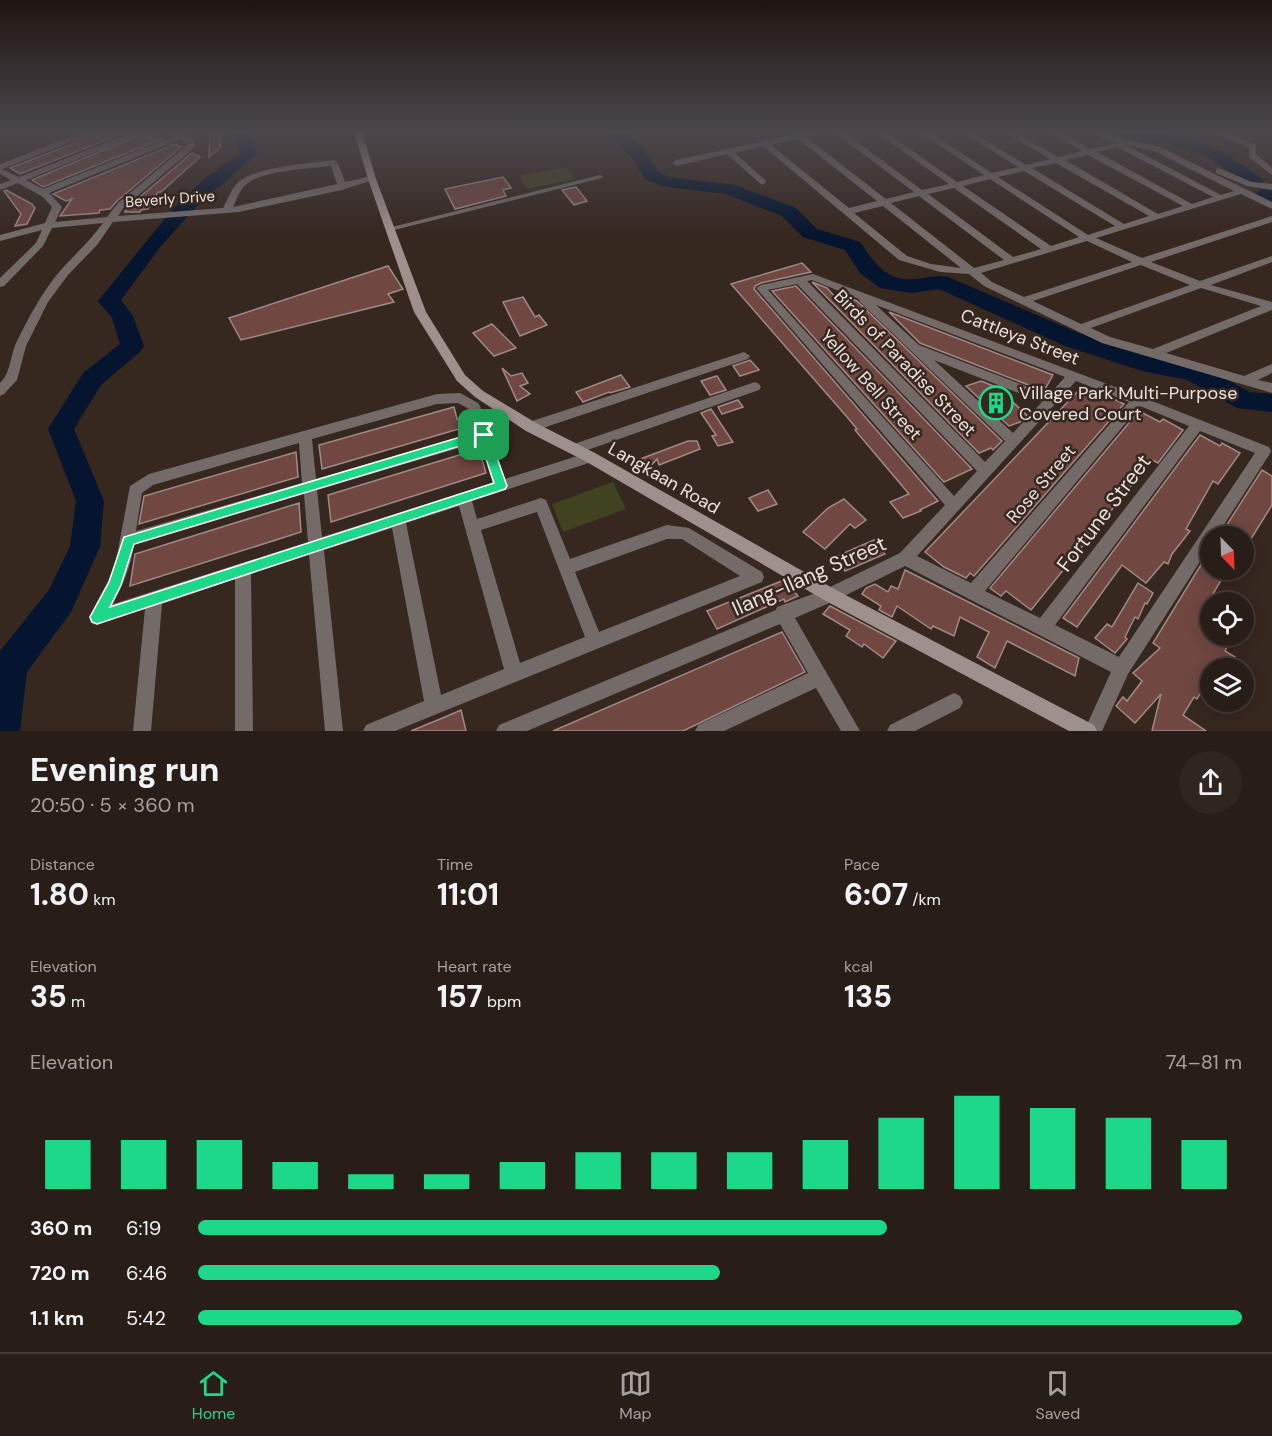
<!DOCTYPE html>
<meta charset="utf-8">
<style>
:root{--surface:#281d17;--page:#302620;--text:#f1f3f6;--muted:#a5a2a1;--line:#443b36;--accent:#1dd888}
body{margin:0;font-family:"DM Sans",sans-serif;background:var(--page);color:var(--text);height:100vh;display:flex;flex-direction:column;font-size:22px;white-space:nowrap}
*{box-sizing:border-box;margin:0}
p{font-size:20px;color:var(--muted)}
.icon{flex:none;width:33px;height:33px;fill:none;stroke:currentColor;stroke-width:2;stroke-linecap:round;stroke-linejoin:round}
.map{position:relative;height:731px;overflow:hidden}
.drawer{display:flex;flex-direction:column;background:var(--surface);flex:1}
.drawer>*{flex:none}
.needle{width:39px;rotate:157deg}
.controls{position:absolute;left:1200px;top:526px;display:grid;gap:12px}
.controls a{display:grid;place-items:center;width:54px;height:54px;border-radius:50%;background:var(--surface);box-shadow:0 3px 15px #0003,0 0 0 2px var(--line);font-size:30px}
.pin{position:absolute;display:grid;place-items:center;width:51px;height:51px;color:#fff;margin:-26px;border-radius:12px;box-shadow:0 3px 9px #0006}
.round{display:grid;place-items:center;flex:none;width:63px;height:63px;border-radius:32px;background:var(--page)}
.overview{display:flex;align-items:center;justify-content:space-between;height:102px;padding:0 30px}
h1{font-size:33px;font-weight:800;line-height:45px}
.figures{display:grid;grid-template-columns:repeat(3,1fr);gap:9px;height:102px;padding:6px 30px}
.figures div{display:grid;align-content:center}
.figures b{font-size:30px;font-weight:800}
.figures small{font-size:16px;font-weight:400}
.figures p{font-size:16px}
.chart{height:168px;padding:12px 30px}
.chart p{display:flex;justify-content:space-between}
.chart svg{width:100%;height:108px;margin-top:6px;stroke:var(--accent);stroke-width:6}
ul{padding:0 30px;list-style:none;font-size:20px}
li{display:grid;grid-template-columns:96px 72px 1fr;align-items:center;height:45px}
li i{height:15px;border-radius:8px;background:var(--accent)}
.tab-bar{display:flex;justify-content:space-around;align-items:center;height:84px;border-top:2px solid var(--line);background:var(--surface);font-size:16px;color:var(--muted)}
.tab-bar a{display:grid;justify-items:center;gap:3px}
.tab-bar .active{color:var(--accent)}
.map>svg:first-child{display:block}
.green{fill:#404220}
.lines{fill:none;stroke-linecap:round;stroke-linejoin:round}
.river{fill:#05152f;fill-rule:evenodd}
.building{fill:#704741;stroke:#9f8a87;stroke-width:1.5}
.lane{fill:#746b69;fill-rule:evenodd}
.street{fill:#746b69;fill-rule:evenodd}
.secondary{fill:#9e908c;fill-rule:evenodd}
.route{fill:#1dd888;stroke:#fff;stroke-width:1.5;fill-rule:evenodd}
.labels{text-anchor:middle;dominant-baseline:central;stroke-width:5;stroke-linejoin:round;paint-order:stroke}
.far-street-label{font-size:15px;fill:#ebe1dc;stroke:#36271f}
.street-label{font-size:18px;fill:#ebe1dc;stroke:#36271f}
.poi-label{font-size:18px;fill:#ebe1dc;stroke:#36271f;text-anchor:start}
.near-street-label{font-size:21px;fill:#ebe1dc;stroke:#36271f}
</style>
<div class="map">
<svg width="1272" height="731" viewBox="0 0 1272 731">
<rect width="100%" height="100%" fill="#36271f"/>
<!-- green -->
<g class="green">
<path d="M566,167L575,179L527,189L519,176Z"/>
<path d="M613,482L626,509L563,532L552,504Z"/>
</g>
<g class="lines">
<!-- river -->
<g class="river">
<path d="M235,132H251L257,154L198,205L161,246L121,300L133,316L144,346L140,352L101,385L74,429L104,501L100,547L71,612L27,672L20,731H0V651L49,590L70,546L76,501L48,429L83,373L120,344L112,318L98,301L172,210L203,180L240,153Z"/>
<path d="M608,132H625L644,150L658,172L669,177L735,185L796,208L817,229L860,242C875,263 886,282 915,279C927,278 937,274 948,277L1081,334L1144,355L1202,367L1250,392L1272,394V412L1237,408L1187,380L1142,371L1065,346L939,289L912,293L880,288L860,273L845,250L803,237L782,216L726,194L666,187L646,180L631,157Z"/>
<path d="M1116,132C1165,132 1200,135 1241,164C1248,169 1258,174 1263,181L1260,185C1242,189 1226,167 1211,159C1184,144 1154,142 1124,137Z"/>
<path d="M1265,189L1272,190V202L1259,198L1256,194L1259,190Z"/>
</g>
</g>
<!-- building -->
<g class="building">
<path d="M103,132H126L20,174L10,168Z"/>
<path d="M147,132H154L164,138L43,187L32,180Z"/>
<path d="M210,132H220V148L209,157Z"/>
<path d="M175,144L181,147L117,201L110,209L100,210L99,213L60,216L72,199L66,201L53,194Z"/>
<path d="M192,153L200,157L161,192H158L148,209L141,210L140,212H125L127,208Z"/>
<path d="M503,177L511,188L503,190L506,196L455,209L445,189Z"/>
<path d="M576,187L587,201L574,205L562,190Z"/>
<path d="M6,190L32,204L35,208L27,224L15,226L21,214L4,191Z"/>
<path d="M802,263L811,272L761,283L755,286L754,289L938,501L920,510L921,511L903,518L890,502L909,494L855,430L857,429L847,417L731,284Z"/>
<path d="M388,266L403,289L388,294L394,302L241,340L229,318Z"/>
<path d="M812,282L827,288L836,298L844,296L857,301L1002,441L993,450L991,448L979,453Z"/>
<path d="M796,286L972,469L944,482L772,291Z"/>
<path d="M523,297L535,317L539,315L547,325L520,336L503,302Z"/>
<path d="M889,312L1053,375L1044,391L920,343Z"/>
<path d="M492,324L516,348L494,356L473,333Z"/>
<path d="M750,360L759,370L740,376L733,366Z"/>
<path d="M502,368L511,376L522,373L528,383L520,386L530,394L517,401Z"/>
<path d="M621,375L630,387L610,393L609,392L583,402L576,392Z"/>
<path d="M717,376L726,390L710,395L701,381Z"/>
<path d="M981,381L996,387L1027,415L1020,422L1009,426L966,386Z"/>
<path d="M1081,388L1100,398L1108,396L1124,404L974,576L970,573L966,578L944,567L925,552Z"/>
<path d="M738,400L743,407L722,414L718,407Z"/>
<path d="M454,407L457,419L466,416L469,426L322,469L319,445Z"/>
<path d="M711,409L733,442L718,446L712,436L716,435L701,413Z"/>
<path d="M1139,411L1160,422L1163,419L1183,430L1158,463L1152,460L1031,610L1006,591L1001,596L990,588Z"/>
<path d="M1200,435L1220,446L1222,443L1240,453L1218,484L1213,481L1186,529L1190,531L1172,554L1168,564L1164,562L1146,583L1122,565L1077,627L1063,618Z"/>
<path d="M688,441H697L700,449L659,465L657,459L643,474L630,467L635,461Z"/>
<path d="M479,449L486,473L331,522L328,495Z"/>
<path d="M296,452L298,477L139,524L144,496Z"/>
<path d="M1262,470L1272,476V505L1244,550V537H1219Z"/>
<path d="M768,490L777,504L758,511L749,498Z"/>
<path d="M844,499L866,520L855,528L850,524L825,549L803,532L828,508Z"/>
<path d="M299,503L301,532L130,586L135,554Z"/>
<path d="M874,540L885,554L845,571L835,557Z"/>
<path d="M1210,550V570H1227L1210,599V636H1233L1225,651L1235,657L1229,669H1210V677L1197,699L1194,697L1183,715L1206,731H1152L1161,694L1135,723L1116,706L1123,697L1127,701L1142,681L1133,673L1160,648L1153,643Z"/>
<path d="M905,570L1079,658L1075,676L1007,641L995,668L977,657L989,632L960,617L954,636L933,626L931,629L897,606L892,617L879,610L881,606L862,594L866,588L875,584L888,592L891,586L898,589Z"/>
<path d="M784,580L798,596L785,602L784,599L717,629L707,611Z"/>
<path d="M1138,583L1153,593L1147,604L1145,603L1138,619L1135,617L1125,637L1127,639L1115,653L1095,638L1107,624L1112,627Z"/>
<path d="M830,606L896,641L883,658L864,644L862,647L846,636L850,630L823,614Z"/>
<path d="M782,632L805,672L683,731H553Z"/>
<path d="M461,710L466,731H411L445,717Z"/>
</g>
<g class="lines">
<!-- lane -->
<path class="lane" d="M600,175L603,177L602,178L390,231L387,229L388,228Z"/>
<!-- street -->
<g class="street">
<path d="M84,132H96L2,169L19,177L133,132H145L26,180L43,189L174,136L167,132L187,133V136L191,138L195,146L194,148L124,207L118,216L223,208C228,199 232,186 241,180C258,167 312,163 334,160L338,163L345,182L372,176L376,179L342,190L239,212L113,222L97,245L68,275L48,302L26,346L17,380L4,394L0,396V383C11,373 10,355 17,341C29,317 42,292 60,271C74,255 90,241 103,223L52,228L43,246L4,286L0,287V278L36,243L42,230L0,241V235L45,223L52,207L43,197L18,183L0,190V184L11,180L0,174V164ZM180,139L185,142L187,145L118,203L107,217L55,222L62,207L49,193ZM331,166L337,184L233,207C237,199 240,188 248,183C264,171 310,168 331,166Z"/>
<path d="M805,132H821L806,137L886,199L914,192L834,132H844L922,190L949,184L876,132H886L957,182L984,175L919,132H929L992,173L1018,167L962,132H972L1026,165L1050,159L1005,132H1015L1058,157L1082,151L1049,132H1060L1090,149L1117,143L1108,141L1093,132H1104L1114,137L1160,147L1272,202V209L1241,194L1096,238L1142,258L1272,216V222L1151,262L1200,281L1272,256V262L1211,285L1272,302V310L1166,353L1244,376L1272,364V373L1258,380L1272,383V393L1102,343L984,286L969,274L940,272L899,260L763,146L735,153L765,180L766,182L762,185L727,154L676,166L672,163L676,160ZM798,139L877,201L849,208L771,145ZM1126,145L1154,151L1234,191L1221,195ZM1117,147L1213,197L1192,204L1097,152ZM1088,155L1183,206L1158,214L1065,160ZM1056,163L1149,216L1124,224L1032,168ZM1024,171L1115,226L1088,235L998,177ZM990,179L1079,237L1051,246L963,186ZM954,188L1041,249L1013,257L928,194ZM919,196L1004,260L974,268L891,203ZM883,206L961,268L931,264L907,256L854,213ZM1087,241L1132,262L1024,297L992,282L981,273ZM1141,265L1190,285L1081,324L1033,301ZM1201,288L1261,306L1153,349L1110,337L1091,328Z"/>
<path d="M1211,132H1223L1256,144V154L1272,168V175L1249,157V147Z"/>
<path d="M1219,168L1252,182L1272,184V190L1247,186L1216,173V169Z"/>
<path d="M813,274L1142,397L1269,447L1271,451L1269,455L1216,537H1210V546L1128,674L1102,731H1084L1111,672L905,566L836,600L795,618L860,731H841L816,688L724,731H695L698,725L808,673L780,624L527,731H496L499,725L776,610L777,607L824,590L900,553L945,505L756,288L761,285ZM812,280L859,299L860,302L1005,441L985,462L807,281ZM797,284L977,471L954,496L768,290ZM876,305L1065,377L1049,395L919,345ZM934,360L1042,402L1013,433ZM1076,381L1129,402L971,583L917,556ZM1140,406L1189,426L1040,618L985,591ZM1200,431L1255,453L1119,657L1055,625Z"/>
<path d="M744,352L750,356L748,359L531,432L526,431L524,427L526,423Z"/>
<path d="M755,382L759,384L761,387L759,390L576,454L571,453L569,449L571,445Z"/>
<path d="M460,393L478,403L480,406L505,479L590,452L595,453L597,457L595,461L472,501L477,519L541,498L546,500L570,559L667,525L689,528L762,572L764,577L762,582L395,731H363L366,725L424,701L392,528L324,550L343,731H325L309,555L251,574L253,731H235V579L162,604L151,731H133L145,609L97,625L91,623L89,617L108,581L116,561L130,486L149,474L437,394ZM458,403L469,409L476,432L316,479L312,439L437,404ZM479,442L493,483L322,537L317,490ZM299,443L302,483L136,531L142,493L153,485ZM304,494L308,542L113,604C123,585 131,566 134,545ZM459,506L504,669L441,695L406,523ZM537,512L585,637L520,663L481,530ZM667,539H682L740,576L599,632L575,572Z"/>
<path d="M954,693L960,696L963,702L960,708L915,731H887L890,725Z"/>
</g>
<!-- secondary -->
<path class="secondary" d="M354,132H362L376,179L426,312L465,375L483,391L536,423L595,453L836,590L1094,725L1097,731H1069L824,600L585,461L526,431L475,397L457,381L414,312L368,179Z"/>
</g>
<!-- sky -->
<linearGradient id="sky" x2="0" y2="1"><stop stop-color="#1e1511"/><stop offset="0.56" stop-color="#4c474d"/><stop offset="1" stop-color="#4c474d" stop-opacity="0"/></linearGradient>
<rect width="1272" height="235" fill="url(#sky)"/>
<!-- route -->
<path class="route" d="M484,430L489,435L507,486L505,489L97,624L92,622L90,617L109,582L124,537ZM480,440L494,483L110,607L121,585L134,544Z"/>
<!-- icons -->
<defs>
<symbol id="building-ring" viewBox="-11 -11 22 22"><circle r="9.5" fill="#36271f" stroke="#1dd888" stroke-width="1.5"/><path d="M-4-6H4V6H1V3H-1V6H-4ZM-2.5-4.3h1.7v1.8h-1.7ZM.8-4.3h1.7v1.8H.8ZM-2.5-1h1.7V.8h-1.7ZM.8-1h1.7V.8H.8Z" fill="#1dd888"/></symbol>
</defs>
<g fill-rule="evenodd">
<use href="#building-ring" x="977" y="384" width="38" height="38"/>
</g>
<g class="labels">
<!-- far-street labels -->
<g class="far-street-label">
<text transform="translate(170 199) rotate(-4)">Beverly Drive</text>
</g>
<!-- street labels -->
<g class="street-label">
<text transform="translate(1020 337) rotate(21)">Cattleya Street</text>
<text transform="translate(905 363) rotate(46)">Birds of Paradise Street</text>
<text transform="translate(871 385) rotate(48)">Yellow Bell Street</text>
<text transform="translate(664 478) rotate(30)">Langkaan Road</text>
<text transform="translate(1041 484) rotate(-50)">Rose Street</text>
</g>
<!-- poi labels -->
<g class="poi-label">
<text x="1019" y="393">Village Park Multi-Purpose<tspan x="1019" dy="21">Covered Court</tspan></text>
</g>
<!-- near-street labels -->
<g class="near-street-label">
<text transform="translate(1104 513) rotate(-53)">Fortune Street</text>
<text transform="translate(809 576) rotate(-24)">Ilang-Ilang Street</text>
</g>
</g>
</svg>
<div class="controls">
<a><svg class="needle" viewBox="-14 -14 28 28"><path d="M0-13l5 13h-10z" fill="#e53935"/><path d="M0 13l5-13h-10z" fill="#a5a2a1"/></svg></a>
<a><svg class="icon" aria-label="locate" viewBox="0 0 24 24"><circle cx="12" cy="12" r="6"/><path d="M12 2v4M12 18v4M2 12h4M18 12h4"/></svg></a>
<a><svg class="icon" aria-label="layers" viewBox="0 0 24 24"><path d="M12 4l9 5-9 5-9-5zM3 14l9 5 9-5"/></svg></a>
</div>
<div class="pin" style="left:484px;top:435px;background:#1e9e55"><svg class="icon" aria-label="arrive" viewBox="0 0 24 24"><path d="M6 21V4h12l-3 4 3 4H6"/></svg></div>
</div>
<section class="drawer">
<div class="overview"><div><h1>Evening run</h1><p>20:50 · 5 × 360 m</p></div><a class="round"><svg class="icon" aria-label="share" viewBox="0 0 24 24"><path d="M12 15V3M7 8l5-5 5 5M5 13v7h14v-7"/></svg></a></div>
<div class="figures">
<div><p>Distance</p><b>1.80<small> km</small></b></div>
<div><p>Time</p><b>11:01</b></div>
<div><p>Pace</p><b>6:07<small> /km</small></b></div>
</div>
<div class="figures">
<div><p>Elevation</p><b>35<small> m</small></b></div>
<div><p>Heart rate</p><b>157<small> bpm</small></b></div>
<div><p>kcal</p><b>135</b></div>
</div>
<div class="chart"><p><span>Elevation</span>74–81 m</p>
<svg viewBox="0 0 160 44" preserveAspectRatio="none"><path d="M5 44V24M15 44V24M25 44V24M35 44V33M45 44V38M55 44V38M65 44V33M75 44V29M85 44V29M95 44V29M105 44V24M115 44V15M125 44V6M135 44V11M145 44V15M155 44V24"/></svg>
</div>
<ul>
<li><b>360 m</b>6:19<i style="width:66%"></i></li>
<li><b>720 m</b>6:46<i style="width:50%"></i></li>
<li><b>1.1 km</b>5:42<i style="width:100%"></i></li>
</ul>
</section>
<nav class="tab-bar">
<a class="active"><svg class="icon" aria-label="home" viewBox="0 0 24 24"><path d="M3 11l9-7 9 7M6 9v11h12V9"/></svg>Home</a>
<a><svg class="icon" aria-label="map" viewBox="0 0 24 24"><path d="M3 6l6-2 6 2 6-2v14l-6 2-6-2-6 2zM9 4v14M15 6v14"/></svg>Map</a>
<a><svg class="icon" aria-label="saved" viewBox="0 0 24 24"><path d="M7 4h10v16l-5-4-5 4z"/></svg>Saved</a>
</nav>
